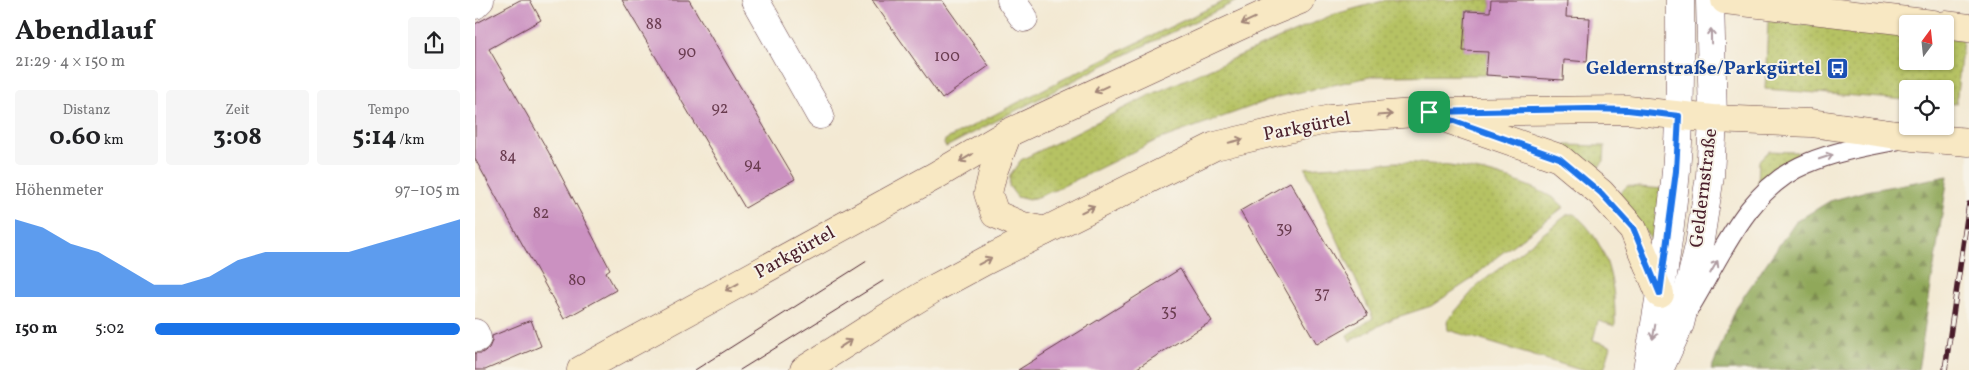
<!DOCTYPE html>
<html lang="de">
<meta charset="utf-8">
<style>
:root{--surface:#fff;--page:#f6f6f6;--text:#202124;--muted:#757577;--accent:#1a73e8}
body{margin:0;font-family:Vollkorn,serif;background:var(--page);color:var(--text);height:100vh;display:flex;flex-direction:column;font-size:19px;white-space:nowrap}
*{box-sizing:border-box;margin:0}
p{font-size:16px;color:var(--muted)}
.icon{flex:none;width:28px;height:28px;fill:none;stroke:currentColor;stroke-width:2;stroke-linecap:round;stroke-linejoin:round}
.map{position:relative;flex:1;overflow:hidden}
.sheet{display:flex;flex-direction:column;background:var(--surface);width:475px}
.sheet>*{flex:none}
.needle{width:32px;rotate:15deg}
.buttons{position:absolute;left:1424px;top:15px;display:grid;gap:10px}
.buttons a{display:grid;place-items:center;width:55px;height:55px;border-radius:5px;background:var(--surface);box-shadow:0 1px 4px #0004;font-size:25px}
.pin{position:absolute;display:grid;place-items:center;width:42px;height:42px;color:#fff;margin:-21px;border-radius:10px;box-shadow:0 2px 8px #0006}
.round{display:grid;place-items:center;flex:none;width:52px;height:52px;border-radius:5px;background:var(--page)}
.summary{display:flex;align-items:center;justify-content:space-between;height:85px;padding:0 15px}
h1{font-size:28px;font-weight:700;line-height:38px}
.figures{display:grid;grid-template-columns:repeat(3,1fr);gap:8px;height:85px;padding:5px 15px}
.figures div{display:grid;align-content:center;border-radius:5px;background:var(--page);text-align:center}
.figures b{font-size:25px;font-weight:700}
.figures small{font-size:14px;font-weight:400}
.figures p{font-size:14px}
.chart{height:140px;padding:10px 15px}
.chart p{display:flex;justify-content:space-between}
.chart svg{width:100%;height:90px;margin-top:5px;fill:var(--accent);opacity:.7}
ul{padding:0 15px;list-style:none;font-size:16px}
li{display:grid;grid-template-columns:80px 60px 1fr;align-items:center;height:38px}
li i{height:12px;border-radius:6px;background:var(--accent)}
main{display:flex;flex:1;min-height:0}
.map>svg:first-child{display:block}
.grass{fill:url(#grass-dots);stroke:#807048}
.forest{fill:url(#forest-firs);stroke:#6d6442}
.building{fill:#cb91c1}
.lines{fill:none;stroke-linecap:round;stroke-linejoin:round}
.service-casing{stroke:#633d44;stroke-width:21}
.minor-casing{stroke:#633d44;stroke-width:29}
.tertiary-casing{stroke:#633d44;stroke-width:29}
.secondary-casing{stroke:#633d44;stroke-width:29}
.service{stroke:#fff;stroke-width:19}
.minor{stroke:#fff;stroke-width:28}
.tertiary{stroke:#fff;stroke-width:28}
.secondary{stroke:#f8e8c3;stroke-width:28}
.tram{stroke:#4a1f2b;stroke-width:1}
.rail-casing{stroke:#4a1f2b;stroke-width:5.5}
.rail{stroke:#f7f3e8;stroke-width:4;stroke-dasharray:11;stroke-linecap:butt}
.oneway{stroke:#a18477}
.oneway2{stroke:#ae9aa0}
.route-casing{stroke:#fff;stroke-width:10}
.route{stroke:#1a73e8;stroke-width:6}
.labels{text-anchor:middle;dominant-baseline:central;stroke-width:4;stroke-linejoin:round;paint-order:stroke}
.number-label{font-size:16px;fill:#6a3c50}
.transit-label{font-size:19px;font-weight:bold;fill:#164399;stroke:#f7f3e8;text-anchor:end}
.street-label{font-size:19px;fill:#4a1f2b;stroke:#f7f3e8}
</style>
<main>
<section class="sheet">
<div class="summary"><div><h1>Abendlauf</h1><p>21:29 · 4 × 150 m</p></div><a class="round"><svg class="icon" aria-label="share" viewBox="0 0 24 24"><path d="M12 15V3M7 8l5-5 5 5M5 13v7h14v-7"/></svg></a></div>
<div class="figures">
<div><p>Distanz</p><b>0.60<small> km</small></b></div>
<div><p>Zeit</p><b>3:08</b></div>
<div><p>Tempo</p><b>5:14<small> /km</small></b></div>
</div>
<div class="chart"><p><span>Höhenmeter</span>97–105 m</p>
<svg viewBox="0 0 160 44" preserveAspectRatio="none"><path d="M0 44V6L10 10L20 18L30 22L40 30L50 38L60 38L70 34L80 26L90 22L100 22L110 22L120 22L130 18L140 14L150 10L160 6V44z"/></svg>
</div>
<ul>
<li><b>150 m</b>5:02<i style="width:100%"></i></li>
</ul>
</section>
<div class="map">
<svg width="1494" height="370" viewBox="0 0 1494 370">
<defs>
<pattern id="grass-dots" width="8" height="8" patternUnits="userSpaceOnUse" patternTransform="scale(1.25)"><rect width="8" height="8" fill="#b6c264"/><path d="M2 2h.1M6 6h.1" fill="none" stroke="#9ea657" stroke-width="1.8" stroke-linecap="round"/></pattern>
<pattern id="forest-firs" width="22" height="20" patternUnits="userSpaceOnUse" patternTransform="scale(1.25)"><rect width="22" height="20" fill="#90a85a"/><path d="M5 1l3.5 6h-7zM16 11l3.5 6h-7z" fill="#78884b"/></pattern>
</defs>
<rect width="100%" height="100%" fill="#f7f3e8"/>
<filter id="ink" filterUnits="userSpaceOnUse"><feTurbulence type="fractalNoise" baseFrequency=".02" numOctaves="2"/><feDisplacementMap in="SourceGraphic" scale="10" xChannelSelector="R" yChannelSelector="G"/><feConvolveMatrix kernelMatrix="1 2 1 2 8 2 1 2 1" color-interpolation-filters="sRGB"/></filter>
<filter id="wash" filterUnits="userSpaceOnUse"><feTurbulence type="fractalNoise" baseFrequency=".0096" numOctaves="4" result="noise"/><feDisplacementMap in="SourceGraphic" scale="20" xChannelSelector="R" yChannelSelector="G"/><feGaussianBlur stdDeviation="1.12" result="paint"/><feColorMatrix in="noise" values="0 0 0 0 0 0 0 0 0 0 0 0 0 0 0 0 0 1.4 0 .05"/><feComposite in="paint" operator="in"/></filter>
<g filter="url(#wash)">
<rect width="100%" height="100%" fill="#f3e9d3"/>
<!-- grass -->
<g class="grass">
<path d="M751,0H764L625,67L471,147L469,144L470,140L606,70Z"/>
<path d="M911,0H1016L1015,12L991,11L988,50L1013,52L1011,75L899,76L803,97L680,141L580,190L554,200L542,197L534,186L535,175L546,160L675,95L857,15Z"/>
<path d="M1293,21L1432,34V61H1470V38L1488,39L1481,104L1470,103V89H1432V100L1290,89Z"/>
<path d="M1089,145L1130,146L1129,161L1120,171Z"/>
<path d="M1294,151L1322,152L1324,155L1303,167L1283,184L1284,161Z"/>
<path d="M922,162C968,164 1010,168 1053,186C1065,191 1080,197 1089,207L1023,256L997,279L956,306L919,318L875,341L872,335L898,318L830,168Z"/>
<path d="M1152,186L1189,189L1181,247L1144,194Z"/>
<path d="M1093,214H1099C1133,241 1141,286 1140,326L1123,321L1118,340L1136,346L1129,370H1106L973,330L972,321L1002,286Z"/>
</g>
<!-- forest -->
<path class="forest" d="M1473,176L1443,370H1236L1262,306L1320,222L1355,201L1391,191Z"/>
<g id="blocks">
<!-- building -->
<g class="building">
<path d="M45,0H55L66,20L14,49L73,151L135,269L131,272L141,290L89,319L0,159V24Z"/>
<path d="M147,0H214L320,179L270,208Z"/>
<path d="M397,0H467L514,66L467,99Z"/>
<path d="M1016,0H1092L1091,17L1115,18L1112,62L1089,60L1088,80L1011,75L1013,52L988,51L991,11L1015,12Z"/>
<path d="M815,182L893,315L842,344L765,211Z"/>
<path d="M705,269L737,321L684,354L659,370H543Z"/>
<path d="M56,320L66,346L10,370H0V353H7L14,348L17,341V336Z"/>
</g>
</g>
</g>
<g filter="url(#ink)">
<use href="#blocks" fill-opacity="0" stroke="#633d44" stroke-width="1"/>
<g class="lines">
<defs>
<path id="service" d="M1216,305C1247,254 1273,187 1333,163C1361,151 1392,146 1422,140"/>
<g id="minor">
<path d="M280,0L345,115"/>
<path d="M536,0L549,18"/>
<path d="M0,5L5,0"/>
<path d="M0,333L2,338"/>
</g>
<g id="tertiary">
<path d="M1172,370C1184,304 1195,238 1201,171C1206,114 1205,57 1205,0"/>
<path d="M1184,370L1205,324L1224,246L1235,176L1238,119L1235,0"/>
</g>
<g id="secondary">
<path d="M1250,0L1458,24"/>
<path d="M1470,25L1494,28"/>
<path d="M969,118L1084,158L1126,193L1158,229L1185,294"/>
<path d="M533,133L518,172L513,193L520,214L548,226L570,231"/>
<path d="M106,370L460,176L533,133L786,16L825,0"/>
<path d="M329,370L406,321L460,288L510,261L740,146L855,119L954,112L1153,110L1238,119L1336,123L1437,137L1494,142"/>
</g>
</defs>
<!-- service casing -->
<use href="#service" class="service-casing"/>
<!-- minor casing -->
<use href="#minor" class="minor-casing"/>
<!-- tertiary casing -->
<use href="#tertiary" class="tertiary-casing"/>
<!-- secondary casing -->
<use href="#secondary" class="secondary-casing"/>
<!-- service -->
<use href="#service" class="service"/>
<!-- minor -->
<use href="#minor" class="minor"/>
<!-- tertiary -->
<use href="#tertiary" class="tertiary"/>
<!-- secondary -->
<use href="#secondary" class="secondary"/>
<!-- tram -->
<g class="tram">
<path d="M220,370L392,261"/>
<path d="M265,370L408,281"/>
</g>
<defs>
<path id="rail" d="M1470,370L1494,204"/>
</defs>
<!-- rail casing -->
<use href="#rail" class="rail-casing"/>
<!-- rail -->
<use href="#rail" class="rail"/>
</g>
<!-- one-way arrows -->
<defs><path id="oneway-shaft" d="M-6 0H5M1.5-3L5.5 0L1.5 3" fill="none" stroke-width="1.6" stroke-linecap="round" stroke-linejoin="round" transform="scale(1.25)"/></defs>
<g class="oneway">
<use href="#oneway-shaft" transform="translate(773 21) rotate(155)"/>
<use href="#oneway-shaft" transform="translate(626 89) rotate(155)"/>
<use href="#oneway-shaft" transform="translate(910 115) rotate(-4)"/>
<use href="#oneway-shaft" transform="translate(761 141) rotate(-13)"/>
<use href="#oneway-shaft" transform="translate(491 158) rotate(149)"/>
<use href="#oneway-shaft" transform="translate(613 209) rotate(-26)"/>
<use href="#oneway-shaft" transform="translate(510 261) rotate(-28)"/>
<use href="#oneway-shaft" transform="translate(257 287) rotate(151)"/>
<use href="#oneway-shaft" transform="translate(370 344) rotate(-33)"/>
</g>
<g class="oneway2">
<use href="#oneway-shaft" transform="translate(1236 36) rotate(-91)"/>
<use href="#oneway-shaft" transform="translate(1351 157) rotate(-18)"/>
<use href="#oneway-shaft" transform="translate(1239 267) rotate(-60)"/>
<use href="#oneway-shaft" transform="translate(1179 332) rotate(100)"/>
</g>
</g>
<g class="lines" filter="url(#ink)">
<defs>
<path id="route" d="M1114,109L1153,110L1204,116L1201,171L1185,294L1158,228L1126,193L1084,158L954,112Z"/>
</defs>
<!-- route casing -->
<use href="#route" class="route-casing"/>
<!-- route -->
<use href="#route" class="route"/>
</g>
<!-- icons -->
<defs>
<symbol id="bus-square" viewBox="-11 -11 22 22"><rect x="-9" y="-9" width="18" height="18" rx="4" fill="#1a4fb4" stroke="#f7f3e8"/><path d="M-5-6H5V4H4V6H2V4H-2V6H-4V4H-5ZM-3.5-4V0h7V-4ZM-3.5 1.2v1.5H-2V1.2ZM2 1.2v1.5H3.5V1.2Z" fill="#fff"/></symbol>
</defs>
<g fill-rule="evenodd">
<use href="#bus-square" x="1350" y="56" width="25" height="25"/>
</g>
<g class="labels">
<!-- number labels -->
<g class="number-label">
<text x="179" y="25">88</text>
<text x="212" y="53">90</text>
<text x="472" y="57">100</text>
<text x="245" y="109">92</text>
<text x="33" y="157">84</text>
<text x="278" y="165">94</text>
<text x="66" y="214">82</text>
<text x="809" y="229">39</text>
<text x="102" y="281">80</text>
<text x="847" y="294">37</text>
<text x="694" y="312">35</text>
</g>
<!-- transit labels -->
<g class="transit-label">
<text x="1346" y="69">Geldernstraße/Parkgürtel</text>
</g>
<!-- street labels -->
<g class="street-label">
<text transform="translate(832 127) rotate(-11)">Parkgürtel</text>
<text transform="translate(1229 188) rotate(-83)">Geldernstraße</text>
<text transform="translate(320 253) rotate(-29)">Parkgürtel</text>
</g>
</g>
</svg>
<div class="buttons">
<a><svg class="needle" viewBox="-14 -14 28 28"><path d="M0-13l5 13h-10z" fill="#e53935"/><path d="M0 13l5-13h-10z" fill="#757577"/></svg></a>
<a><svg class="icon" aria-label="locate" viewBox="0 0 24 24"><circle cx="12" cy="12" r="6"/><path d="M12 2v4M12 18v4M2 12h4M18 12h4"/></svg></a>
</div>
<div class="pin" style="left:954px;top:112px;background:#1e9e55"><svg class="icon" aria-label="arrive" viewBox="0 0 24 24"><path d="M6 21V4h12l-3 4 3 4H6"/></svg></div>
</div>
</main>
